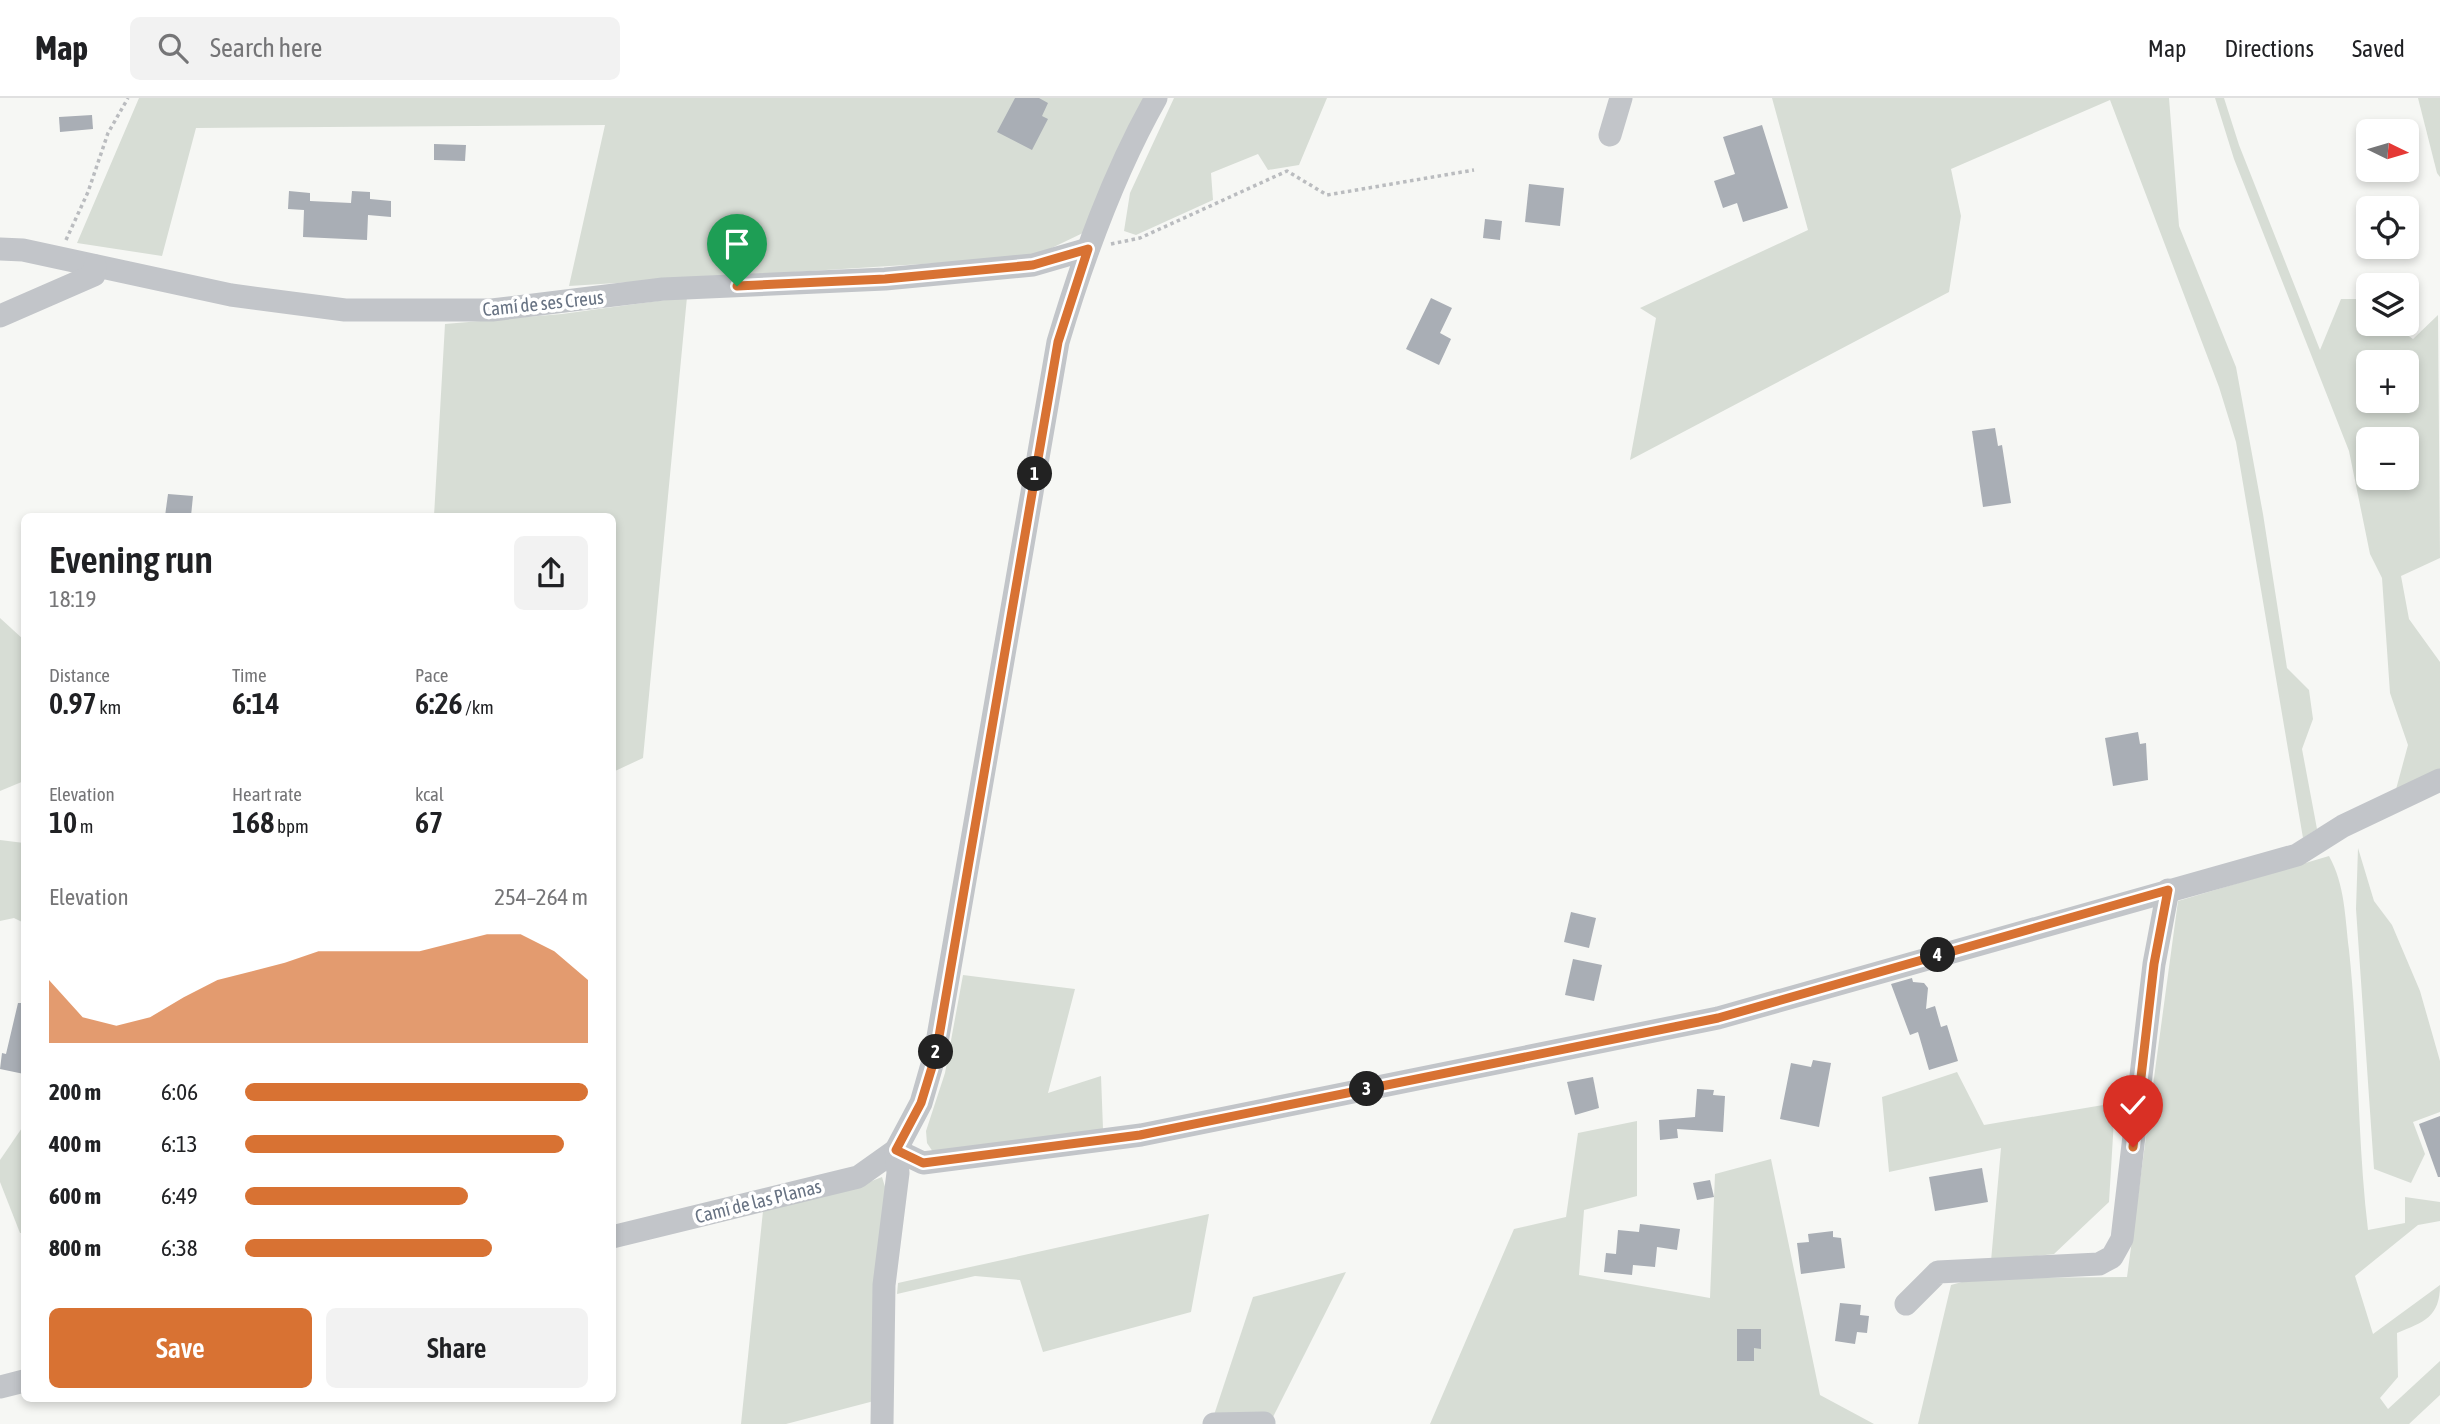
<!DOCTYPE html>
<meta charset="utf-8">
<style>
:root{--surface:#fff;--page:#f2f2f2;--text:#202124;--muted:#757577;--line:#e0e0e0;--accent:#d87233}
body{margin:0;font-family:"Asap Condensed",sans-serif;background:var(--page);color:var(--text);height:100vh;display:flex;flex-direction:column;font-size:26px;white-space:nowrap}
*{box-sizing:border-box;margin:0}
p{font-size:23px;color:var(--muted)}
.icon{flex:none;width:38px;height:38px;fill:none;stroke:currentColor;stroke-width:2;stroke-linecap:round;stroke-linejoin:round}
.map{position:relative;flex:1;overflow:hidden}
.panel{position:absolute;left:21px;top:415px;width:595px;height:889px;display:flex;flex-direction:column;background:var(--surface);border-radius:10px;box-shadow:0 4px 10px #0003}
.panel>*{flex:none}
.needle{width:46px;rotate:95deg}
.controls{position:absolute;left:2356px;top:21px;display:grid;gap:14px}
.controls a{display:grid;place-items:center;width:63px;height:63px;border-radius:10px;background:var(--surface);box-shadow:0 4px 10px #0003;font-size:35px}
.pin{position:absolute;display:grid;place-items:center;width:60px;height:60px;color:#fff;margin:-72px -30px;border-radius:50% 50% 50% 0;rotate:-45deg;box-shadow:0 0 7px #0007}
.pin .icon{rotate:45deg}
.km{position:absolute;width:35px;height:35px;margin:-18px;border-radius:50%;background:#222;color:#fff;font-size:19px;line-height:35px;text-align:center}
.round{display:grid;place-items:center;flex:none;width:74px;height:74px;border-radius:10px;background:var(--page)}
.summary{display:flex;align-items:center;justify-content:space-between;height:119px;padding:0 28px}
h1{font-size:38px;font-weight:600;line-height:52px}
.figures{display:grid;grid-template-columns:repeat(3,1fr);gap:10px;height:119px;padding:7px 28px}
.figures div{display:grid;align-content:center}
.figures b{font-size:30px;font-weight:600}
.figures small{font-size:19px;font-weight:400}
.figures p{font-size:19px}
.chart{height:196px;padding:14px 28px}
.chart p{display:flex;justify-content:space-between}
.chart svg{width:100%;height:126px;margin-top:7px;fill:var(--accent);opacity:.7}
.cta{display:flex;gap:14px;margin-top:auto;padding:14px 28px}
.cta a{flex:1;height:80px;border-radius:10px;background:var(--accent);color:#fff;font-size:28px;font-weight:600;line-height:80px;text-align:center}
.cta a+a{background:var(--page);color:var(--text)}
ul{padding:0 28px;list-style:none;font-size:23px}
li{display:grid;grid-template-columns:112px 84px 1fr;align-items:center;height:52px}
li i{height:18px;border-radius:9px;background:var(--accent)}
header{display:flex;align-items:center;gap:42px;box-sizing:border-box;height:98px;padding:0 35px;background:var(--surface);border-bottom:2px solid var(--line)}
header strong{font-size:33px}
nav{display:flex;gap:38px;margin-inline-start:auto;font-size:24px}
.search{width:490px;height:63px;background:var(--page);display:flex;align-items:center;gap:18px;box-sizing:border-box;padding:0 24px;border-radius:10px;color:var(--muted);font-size:26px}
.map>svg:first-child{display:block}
.green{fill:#d7ddd5;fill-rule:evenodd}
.building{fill:#a9aeb5}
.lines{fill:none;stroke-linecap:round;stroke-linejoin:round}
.path{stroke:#babcbf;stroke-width:3.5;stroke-dasharray:3.5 3.5;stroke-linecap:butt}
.minor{stroke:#c2c5c9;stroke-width:23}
.route-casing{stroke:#fff;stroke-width:14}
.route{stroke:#d87233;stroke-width:9}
.labels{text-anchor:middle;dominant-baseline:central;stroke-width:7;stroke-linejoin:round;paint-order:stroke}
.street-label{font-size:19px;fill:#687383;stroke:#fff}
</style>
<header>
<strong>Map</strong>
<div class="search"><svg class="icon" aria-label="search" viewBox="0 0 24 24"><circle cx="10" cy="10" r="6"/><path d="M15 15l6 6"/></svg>Search here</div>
<nav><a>Map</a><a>Directions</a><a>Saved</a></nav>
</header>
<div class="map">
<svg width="2440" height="1326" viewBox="0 0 2440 1326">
<rect width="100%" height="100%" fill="#f6f7f4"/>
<!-- green -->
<g class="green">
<path d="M139,0H1149L1087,133L1033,159L569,188L605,27L196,30L162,158L77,145Z"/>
<path d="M1174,0H1327L1299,67L1268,72L1258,56L1211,75L1213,102L1136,137L1124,133L1130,95Z"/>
<path d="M1772,0H2169L2179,128L2236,269L2263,416L2287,570L2309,592L2313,621L2302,651L2317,731L2303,740L2236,344L2219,289L2110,2L1951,71L1961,118L1949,194L1630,362L1656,220L1640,210L1808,132Z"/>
<path d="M2215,0H2224L2239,47L2320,252L2341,201H2358L2368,208V226H2392L2413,241L2438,217L2440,460L2401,478L2409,521L2440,564V676L2395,695L2408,647L2390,595L2382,480L2370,456L2349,353L2234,61ZM2368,264H2406V303H2368ZM2368,341H2406V380H2368Z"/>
<path d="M2418,0H2440V79L2437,75Z"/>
<path d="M687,199L643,660L613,674L612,418H434L445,226L562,216Z"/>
<path d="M0,520L24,542V683L0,693Z"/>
<path d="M0,742L24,745V825L14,820L0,823Z"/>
<path d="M2358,750L2374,803L2392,827L2420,893L2440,963V1014L2413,1024L2425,1056L2411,1085L2374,1071L2356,811Z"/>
<path d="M2329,758C2345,787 2345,819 2349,852C2359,945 2357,1039 2368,1132L2405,1125V1099L2440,1104V1123L2418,1127L2355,1178L2373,1236L2440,1187C2440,1219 2424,1224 2397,1235L2398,1279L2380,1300L2388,1311L2440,1263V1297L2409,1326H1918L1951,1187L1976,1180L2127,1179L2178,803Z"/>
<path d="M963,877L1075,891L1048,995L1101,978L1103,1031L935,1057L927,1045L926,1033L945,975Z"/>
<path d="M1957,974L1984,1027L2115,1005L2109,1104L2054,1156L1991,1163L2001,1050L1889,1074L1882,999Z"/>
<path d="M1637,1023V1098L1584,1112L1579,1177L1710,1200L1715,1076L1771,1061L1820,1297L1874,1326H1430L1514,1131L1566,1119L1578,1035Z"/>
<path d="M24,1027V1135H20L0,1084V1062Z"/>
<path d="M882,1079L889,1102L874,1303L786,1326H741L763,1113L846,1093Z"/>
<path d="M1209,1116L1191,1214L1043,1254L1020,1182L975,1178L897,1196L898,1185Z"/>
<path d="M1346,1174L1272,1321L1212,1323L1253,1199Z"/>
</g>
<!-- building -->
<g class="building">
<path d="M1015,0H1039L1048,5L1042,18L1048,21L1032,52L997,34Z"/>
<path d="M92,17L93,31L60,34L59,19Z"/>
<path d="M1762,27L1788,110L1743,124L1737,105L1723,110L1714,83L1735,76L1723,39Z"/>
<path d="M434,46L466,47L465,63L434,62Z"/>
<path d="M1529,86L1564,90L1560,128L1525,124Z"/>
<path d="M289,93L310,95V103L351,105L352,93L370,94V101L391,103V119L368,117L367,142L303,139L304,112L288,111Z"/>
<path d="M1485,121L1502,123L1500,142L1483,140Z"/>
<path d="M1431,200L1452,210L1440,235L1451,241L1439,267L1406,251Z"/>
<path d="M1995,330L1998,348L2002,347L2011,405L1983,409L1972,333Z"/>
<path d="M168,396L193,398L191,418H165Z"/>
<path d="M2138,634L2140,646L2146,645L2148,682L2113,688L2105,640Z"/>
<path d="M1571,814L1596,820L1589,850L1564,844Z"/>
<path d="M1573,861L1602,867L1594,903L1565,897Z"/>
<path d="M1912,880L1913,884L1924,885L1928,890L1926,911L1935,908L1941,929L1947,927L1958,963L1929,972L1918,934L1910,937L1891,886Z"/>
<path d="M18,905H24V976L0,971L2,955L6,956Z"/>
<path d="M1813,962L1831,965L1819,1029L1780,1021L1791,965L1811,969Z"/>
<path d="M1593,979L1599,1010L1575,1017L1567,984Z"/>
<path d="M1697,991L1714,992L1713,997L1725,998L1723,1034L1677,1031L1678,1040L1660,1042L1659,1022L1695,1019Z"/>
<path d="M2440,1018V1079H2438L2419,1026Z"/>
<path d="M1982,1070L1988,1104L1935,1113L1929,1079Z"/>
<path d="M1710,1082L1714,1099L1697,1102L1693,1085Z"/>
<path d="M1640,1126L1680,1131L1677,1152L1657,1149L1655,1169L1633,1167L1632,1177L1604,1174L1606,1155L1616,1156L1618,1132L1639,1134Z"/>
<path d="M1833,1133V1139L1841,1140L1845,1170L1801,1176L1797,1145L1809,1144L1808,1136Z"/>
<path d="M1840,1205L1861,1207L1860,1217L1869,1218L1867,1235L1857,1234L1855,1246L1835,1243Z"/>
<path d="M1737,1231H1761V1251L1754,1250V1263H1737Z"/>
</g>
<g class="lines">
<!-- path -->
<g class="path">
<path d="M66,142L88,94L108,35L128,0"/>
<path d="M1111,146L1140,140L1287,73L1327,97L1474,72"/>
</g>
<!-- minor -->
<g class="minor">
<path d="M1610,37L1621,0"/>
<path d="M0,151L23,152L231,197L345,212H492L663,191L885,181L1033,167L1088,151"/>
<path d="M0,218L94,177L95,168"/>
<path d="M896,1052L923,1065L1141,1037L1718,920L2297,757L2343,728L2440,682"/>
<path d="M612,1139L858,1079L896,1052"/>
<path d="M1906,1206L1938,1174L2099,1166L2112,1159L2122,1141L2154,866L2168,792"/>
<path d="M0,1289L24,1283"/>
<path d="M882,1326L884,1187L898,1075L896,1052L921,1005L935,956L1058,244C1083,160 1113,76 1156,0"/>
<path d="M1214,1326L1264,1325"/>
</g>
</g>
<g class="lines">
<defs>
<path id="route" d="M737,188L885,181L1033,167L1088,151L1058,244L936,956L921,1005L896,1052L923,1065L1140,1037L1718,920L2168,792L2154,866L2133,1049"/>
</defs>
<!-- route casing -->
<use href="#route" class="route-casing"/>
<!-- route -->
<use href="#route" class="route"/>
</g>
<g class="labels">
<!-- street labels -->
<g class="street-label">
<text transform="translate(543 205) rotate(-6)">Camí de ses Creus</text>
<text transform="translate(758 1103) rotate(-14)">Camí de las Planas</text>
</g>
</g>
</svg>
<div class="controls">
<a><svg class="needle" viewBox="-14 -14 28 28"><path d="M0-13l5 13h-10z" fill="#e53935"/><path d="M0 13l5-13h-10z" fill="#757577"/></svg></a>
<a><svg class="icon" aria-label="locate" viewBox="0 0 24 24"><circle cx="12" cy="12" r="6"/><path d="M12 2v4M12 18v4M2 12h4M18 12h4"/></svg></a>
<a><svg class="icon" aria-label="layers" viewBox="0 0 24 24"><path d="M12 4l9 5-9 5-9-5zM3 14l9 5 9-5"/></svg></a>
<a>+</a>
<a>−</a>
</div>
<div class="pin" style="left:737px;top:188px;background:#1e9e55"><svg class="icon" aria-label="arrive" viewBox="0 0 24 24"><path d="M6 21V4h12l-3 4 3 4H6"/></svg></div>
<div class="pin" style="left:2133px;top:1049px;background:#d93025"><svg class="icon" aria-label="check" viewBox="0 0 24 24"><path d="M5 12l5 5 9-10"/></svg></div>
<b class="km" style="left:1035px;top:376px">1</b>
<b class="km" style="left:936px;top:954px">2</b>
<b class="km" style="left:1367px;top:991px">3</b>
<b class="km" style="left:1938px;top:857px">4</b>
<section class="panel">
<div class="summary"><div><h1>Evening run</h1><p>18:19</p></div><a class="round"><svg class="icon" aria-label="share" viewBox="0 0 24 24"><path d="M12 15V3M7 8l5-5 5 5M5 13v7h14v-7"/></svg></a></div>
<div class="figures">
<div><p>Distance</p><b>0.97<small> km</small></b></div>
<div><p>Time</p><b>6:14</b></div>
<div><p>Pace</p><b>6:26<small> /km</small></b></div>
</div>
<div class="figures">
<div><p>Elevation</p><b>10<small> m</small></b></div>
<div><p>Heart rate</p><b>168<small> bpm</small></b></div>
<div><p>kcal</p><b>67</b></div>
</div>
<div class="chart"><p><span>Elevation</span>254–264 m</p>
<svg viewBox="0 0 160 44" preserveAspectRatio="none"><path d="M0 44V22L10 35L20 38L30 35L40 28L50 22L60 19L70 16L80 12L90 12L100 12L110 12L120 9L130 6L140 6L150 12L160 22V44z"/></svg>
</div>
<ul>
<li><b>200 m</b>6:06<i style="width:100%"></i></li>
<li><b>400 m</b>6:13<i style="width:93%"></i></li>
<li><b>600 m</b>6:49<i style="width:65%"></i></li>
<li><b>800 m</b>6:38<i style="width:72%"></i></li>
</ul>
<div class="cta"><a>Save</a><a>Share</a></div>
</section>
</div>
